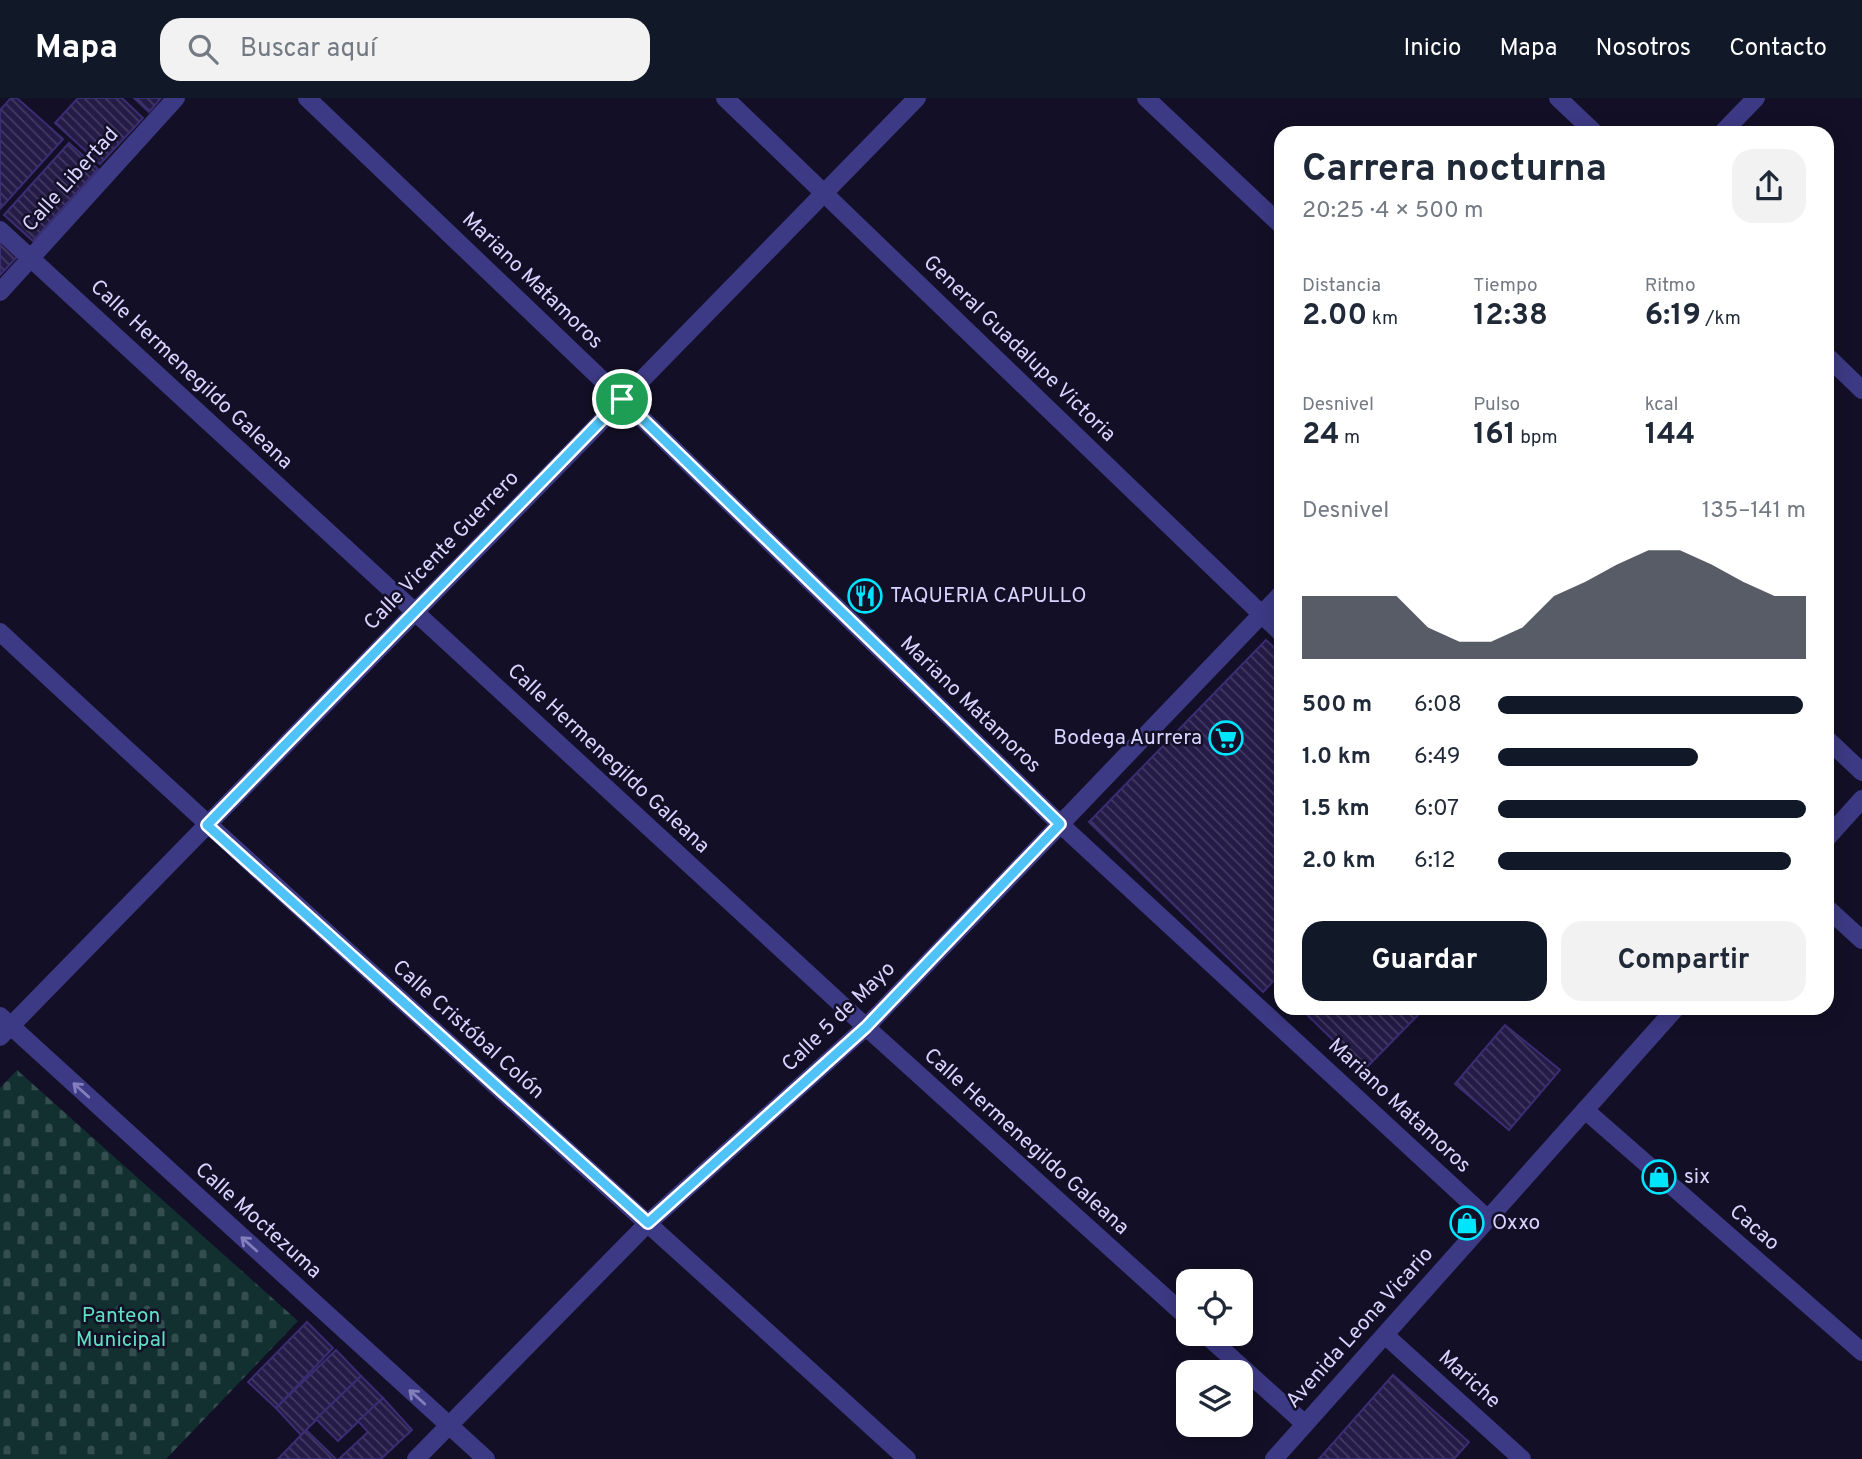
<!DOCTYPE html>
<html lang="es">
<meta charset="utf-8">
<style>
:root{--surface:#fff;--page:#f2f2f3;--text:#1f2937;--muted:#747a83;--accent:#111827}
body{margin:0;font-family:Overpass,sans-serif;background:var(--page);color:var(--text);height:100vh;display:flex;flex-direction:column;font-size:26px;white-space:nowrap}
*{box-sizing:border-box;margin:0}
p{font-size:23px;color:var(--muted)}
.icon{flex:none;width:38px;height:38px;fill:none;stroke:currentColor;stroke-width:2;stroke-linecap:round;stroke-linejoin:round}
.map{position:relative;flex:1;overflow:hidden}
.panel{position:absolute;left:1274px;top:28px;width:560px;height:889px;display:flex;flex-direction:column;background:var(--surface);border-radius:21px;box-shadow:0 4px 18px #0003}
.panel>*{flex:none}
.fabs{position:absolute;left:1176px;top:1171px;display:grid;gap:14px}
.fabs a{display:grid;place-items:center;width:77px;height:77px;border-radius:14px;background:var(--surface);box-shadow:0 4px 18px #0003;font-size:35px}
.pin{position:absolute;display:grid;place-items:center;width:60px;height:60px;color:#fff;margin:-30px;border:4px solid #fff;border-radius:50%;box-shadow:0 2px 7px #0007}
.round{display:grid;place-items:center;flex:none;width:74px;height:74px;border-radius:21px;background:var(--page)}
.head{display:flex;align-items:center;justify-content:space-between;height:119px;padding:0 28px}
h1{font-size:38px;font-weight:700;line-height:52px}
.figures{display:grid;grid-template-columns:repeat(3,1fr);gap:10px;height:119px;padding:7px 28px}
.figures div{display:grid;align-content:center}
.figures b{font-size:30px;font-weight:700}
.figures small{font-size:19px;font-weight:400}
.figures p{font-size:19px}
.chart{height:196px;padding:14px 28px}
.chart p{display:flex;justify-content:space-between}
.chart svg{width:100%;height:126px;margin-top:7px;fill:var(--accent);opacity:.7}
.primary-button{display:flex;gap:14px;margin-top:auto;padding:14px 28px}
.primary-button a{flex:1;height:80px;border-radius:21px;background:var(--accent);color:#fff;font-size:28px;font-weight:700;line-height:80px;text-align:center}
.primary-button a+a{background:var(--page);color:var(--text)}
ul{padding:0 28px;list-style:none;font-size:23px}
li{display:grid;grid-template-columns:112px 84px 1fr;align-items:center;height:52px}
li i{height:18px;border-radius:9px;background:var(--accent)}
header{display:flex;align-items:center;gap:42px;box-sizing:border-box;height:98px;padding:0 35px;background:var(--accent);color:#fff}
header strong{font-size:33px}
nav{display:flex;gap:38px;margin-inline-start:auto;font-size:24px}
.search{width:490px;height:63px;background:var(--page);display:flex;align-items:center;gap:18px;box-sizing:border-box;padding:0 24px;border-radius:21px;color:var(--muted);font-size:26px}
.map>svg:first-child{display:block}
.cemetery{fill:url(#cemetery-stones)}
.building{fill:url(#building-back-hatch);stroke:#3b2d73;stroke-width:2}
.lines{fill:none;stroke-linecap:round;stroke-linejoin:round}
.minor{stroke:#3d3a85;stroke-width:18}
.oneway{stroke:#837fbc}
.route-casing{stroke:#fff;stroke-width:14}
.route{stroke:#4fc3f7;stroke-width:9}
.labels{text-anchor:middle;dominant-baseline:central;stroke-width:5;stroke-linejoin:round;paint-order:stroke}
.street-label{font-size:21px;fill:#d9d4ff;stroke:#130f26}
.poi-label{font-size:21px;fill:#d9d4ff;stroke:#130f26;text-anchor:start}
.park-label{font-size:21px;fill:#5fe0c0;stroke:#130f26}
</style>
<header>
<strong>Mapa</strong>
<div class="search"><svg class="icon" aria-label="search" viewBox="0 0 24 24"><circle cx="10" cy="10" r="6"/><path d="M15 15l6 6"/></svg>Buscar aquí</div>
<nav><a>Inicio</a><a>Mapa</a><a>Nosotros</a><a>Contacto</a></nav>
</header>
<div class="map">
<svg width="1862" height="1361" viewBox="0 0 1862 1361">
<defs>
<pattern id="cemetery-stones" width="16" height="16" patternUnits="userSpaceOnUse" patternTransform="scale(1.75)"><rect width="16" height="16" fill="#12302f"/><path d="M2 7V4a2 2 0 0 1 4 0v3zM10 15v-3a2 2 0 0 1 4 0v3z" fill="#344d4e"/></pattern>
<pattern id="building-back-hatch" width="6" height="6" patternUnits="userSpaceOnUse" patternTransform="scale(1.75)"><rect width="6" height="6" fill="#241b47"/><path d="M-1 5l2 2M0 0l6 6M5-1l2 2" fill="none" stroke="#433b63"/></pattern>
</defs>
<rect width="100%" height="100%" fill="#130f26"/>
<!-- cemetery -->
<path class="cemetery" d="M17,972L298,1223L166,1361H0V990Z"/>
<!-- building -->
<g class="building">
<path d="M11,0H17L63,41L0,111V12Z"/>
<path d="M78,0H122L143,20L100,66L55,25Z"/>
<path d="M134,0H161L149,14Z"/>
<path d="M69,45L98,71L33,143L4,117Z"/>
<path d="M0,142L17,159L0,177Z"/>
<path d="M1266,542L1281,556V875L1263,894L1089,724Z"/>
<path d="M1300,910H1425L1364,972Z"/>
<path d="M1505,927L1560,972L1509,1032L1455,986Z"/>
<path d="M307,1224L333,1250L276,1310L248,1284Z"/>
<path d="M336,1252L361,1278L301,1337L276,1310Z"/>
<path d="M1393,1277L1469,1344L1454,1361H1319Z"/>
<path d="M361,1278L383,1300L338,1343L316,1321Z"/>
<path d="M383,1300L412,1332L381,1361H339L368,1334L358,1323Z"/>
<path d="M306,1332L336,1361H278Z"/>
</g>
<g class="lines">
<!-- minor -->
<g class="minor">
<path d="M307,0L622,301L1060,726L1488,1121"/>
<path d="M725,0L1281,535"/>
<path d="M1146,0L1281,127"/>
<path d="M1558,0L1595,35"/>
<path d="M1722,35L1756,0"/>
<path d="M0,132L866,929L1188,1220"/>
<path d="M0,194L176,0"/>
<path d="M1827,258L1862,292"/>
<path d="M0,534C299,813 605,1085 907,1361"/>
<path d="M1827,641L1862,674"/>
<path d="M1827,740L1862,701"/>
<path d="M1827,810L1862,842"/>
<path d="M0,918L486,1361"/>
<path d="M0,939L917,0"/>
<path d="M1585,1012L1862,1254"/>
<path d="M1205,1236L1305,1326"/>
<path d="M1385,1237L1522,1361"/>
<path d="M416,1361L648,1125L866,929L1281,496"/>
<path d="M1274,1361L1676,910"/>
</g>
</g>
<!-- one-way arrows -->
<defs><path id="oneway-shaft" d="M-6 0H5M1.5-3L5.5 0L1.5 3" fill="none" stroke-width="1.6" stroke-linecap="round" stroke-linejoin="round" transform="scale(1.75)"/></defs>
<g class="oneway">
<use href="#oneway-shaft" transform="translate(81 992) rotate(-138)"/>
<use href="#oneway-shaft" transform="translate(249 1146) rotate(-138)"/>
<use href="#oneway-shaft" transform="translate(417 1299) rotate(-138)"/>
</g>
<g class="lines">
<defs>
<path id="route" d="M622,301L1060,726L866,929L648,1125L207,727Z"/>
</defs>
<!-- route casing -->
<use href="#route" class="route-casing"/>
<!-- route -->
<use href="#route" class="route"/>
</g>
<!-- icons -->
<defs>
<symbol id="restaurant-ring" viewBox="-11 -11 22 22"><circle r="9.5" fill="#130f26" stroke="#00e5ff" stroke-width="1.5"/><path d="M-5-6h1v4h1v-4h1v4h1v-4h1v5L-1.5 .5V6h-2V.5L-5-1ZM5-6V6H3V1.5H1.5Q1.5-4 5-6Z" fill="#00e5ff"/></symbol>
<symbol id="supermarket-ring" viewBox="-11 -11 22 22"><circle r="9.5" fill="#130f26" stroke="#00e5ff" stroke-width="1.5"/><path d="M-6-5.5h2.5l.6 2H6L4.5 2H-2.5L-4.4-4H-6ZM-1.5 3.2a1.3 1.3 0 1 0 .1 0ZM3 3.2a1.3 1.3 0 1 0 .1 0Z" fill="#00e5ff"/></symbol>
<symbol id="shop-ring" viewBox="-11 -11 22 22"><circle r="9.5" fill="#130f26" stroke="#00e5ff" stroke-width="1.5"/><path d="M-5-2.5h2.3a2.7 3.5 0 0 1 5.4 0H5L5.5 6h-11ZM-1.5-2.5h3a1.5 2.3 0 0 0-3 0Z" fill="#00e5ff"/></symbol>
</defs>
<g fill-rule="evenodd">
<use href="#restaurant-ring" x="846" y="479" width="38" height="38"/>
<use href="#supermarket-ring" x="1207" y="621" width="38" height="38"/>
<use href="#shop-ring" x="1640" y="1060" width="38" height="38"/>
<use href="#shop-ring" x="1448" y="1106" width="38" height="38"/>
</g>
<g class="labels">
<!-- street labels -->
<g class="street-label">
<text transform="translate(71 82) rotate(-48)">Calle Libertad</text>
<text transform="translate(532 183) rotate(44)">Mariano Matamoros</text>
<text transform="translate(1019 251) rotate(44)">General Guadalupe Victoria</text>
<text transform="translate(191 277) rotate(43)">Calle Hermenegildo Galeana</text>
<text transform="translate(442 453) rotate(-46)">Calle Vicente Guerrero</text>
<text transform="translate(970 607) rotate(44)">Mariano Matamoros</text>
<text transform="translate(608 661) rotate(43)">Calle Hermenegildo Galeana</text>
<text transform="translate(839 919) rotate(-44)">Calle 5 de Mayo</text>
<text transform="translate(468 932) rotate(42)">Calle Cristóbal Colón</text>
<text transform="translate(1399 1008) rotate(43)">Mariano Matamoros</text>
<text transform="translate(1026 1044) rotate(42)">Calle Hermenegildo Galeana</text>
<text transform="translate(258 1123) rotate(42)">Calle Moctezuma</text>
<text transform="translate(1754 1130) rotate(41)">Cacao</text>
<text transform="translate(1360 1230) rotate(-48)">Avenida Leona Vicario</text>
<text transform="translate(1469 1282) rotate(42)">Mariche</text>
</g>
<!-- poi labels -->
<g class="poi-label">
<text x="890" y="498">TAQUERIA CAPULLO</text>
<text x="1202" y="640" text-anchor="end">Bodega Aurrera</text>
<text x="1684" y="1079">six</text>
<text x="1492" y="1125">Oxxo</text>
</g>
<!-- park labels -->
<g class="park-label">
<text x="121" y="1218">Panteon<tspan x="121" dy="24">Municipal</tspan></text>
</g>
</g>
</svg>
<div class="fabs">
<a><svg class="icon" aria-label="locate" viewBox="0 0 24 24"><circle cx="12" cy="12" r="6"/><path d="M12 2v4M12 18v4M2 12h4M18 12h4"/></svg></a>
<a><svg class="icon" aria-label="layers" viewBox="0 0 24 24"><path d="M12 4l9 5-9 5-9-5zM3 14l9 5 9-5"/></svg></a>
</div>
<div class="pin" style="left:622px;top:301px;background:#1e9e55"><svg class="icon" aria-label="arrive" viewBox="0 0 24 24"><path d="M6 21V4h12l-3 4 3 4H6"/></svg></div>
<section class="panel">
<div class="head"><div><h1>Carrera nocturna</h1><p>20:25 · 4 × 500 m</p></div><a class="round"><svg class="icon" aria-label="share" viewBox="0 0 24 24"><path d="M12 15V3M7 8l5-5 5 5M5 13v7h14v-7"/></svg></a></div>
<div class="figures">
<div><p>Distancia</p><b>2.00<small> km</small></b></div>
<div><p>Tiempo</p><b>12:38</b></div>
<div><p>Ritmo</p><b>6:19<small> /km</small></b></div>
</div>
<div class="figures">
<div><p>Desnivel</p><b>24<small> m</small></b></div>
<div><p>Pulso</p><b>161<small> bpm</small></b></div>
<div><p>kcal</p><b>144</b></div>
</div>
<div class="chart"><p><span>Desnivel</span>135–141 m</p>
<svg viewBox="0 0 160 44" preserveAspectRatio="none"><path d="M0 44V22L10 22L20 22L30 22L40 33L50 38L60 38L70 33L80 22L90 17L100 11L110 6L120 6L130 11L140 17L150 22L160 22V44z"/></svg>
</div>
<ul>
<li><b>500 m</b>6:08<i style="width:99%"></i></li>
<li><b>1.0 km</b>6:49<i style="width:65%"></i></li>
<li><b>1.5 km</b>6:07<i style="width:100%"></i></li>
<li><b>2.0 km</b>6:12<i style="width:95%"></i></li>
</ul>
<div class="primary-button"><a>Guardar</a><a>Compartir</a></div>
</section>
</div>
